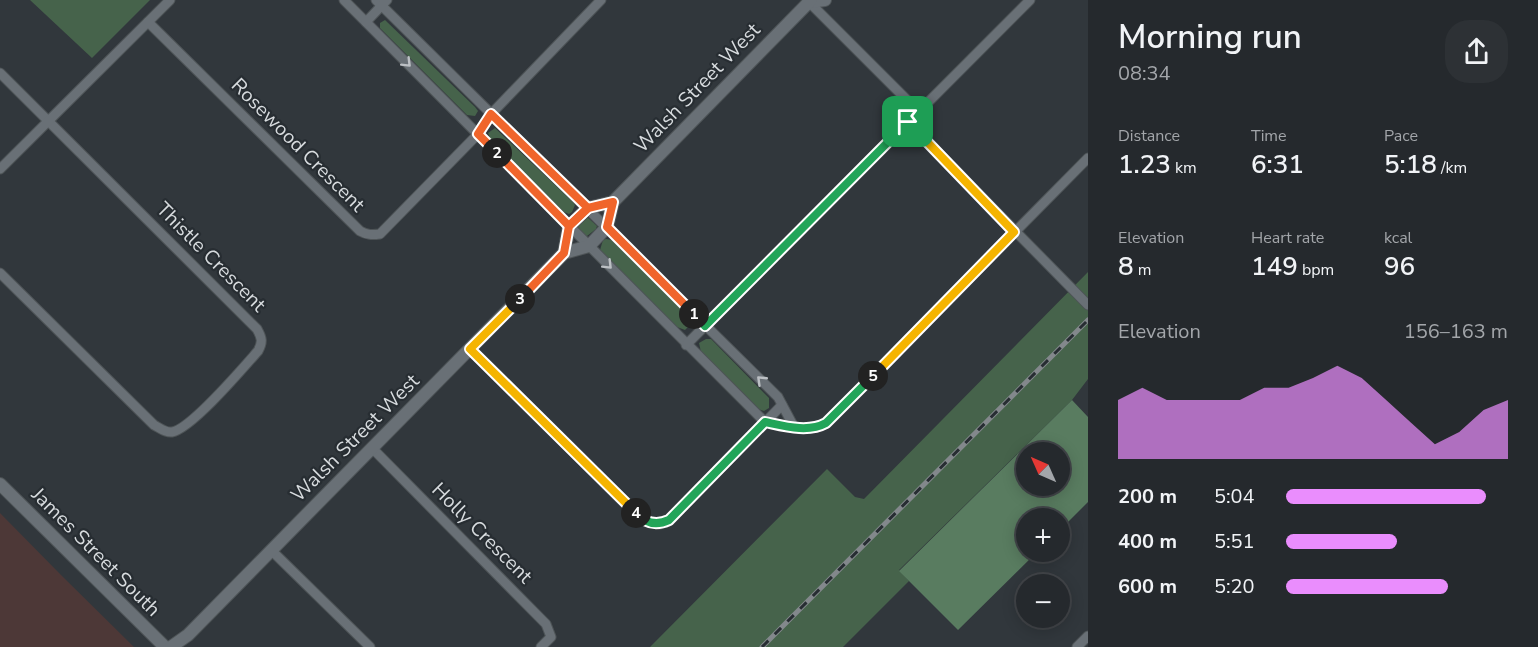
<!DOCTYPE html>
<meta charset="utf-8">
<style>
:root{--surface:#25292d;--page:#2d3135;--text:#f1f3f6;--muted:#a3a6aa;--line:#424549;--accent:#ea8dfd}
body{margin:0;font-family:"Nunito Sans",sans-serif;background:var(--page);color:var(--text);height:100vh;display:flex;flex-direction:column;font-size:22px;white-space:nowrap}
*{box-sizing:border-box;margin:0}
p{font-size:20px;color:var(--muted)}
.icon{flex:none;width:33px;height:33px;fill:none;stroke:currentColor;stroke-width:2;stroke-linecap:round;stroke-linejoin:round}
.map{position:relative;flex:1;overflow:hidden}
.side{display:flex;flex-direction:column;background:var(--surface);width:450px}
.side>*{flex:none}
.needle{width:39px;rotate:315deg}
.controls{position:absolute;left:1016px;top:442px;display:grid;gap:12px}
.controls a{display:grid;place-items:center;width:54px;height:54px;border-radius:50%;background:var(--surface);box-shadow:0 3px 15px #0003,0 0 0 2px var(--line);font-size:30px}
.pin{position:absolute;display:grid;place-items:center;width:51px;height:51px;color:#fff;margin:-26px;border-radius:12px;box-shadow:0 3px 9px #0006}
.km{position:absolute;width:30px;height:30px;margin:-15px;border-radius:50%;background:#222;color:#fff;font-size:16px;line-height:30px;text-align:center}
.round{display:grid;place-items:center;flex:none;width:63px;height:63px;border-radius:24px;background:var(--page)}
.headline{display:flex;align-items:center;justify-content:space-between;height:102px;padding:0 30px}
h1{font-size:33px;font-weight:600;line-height:45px}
.stats{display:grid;grid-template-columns:repeat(3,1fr);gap:9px;height:102px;padding:6px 30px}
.stats div{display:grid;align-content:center}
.stats b{font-size:26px;font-weight:600}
.stats small{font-size:16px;font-weight:400}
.stats p{font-size:16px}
.chart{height:168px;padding:12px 30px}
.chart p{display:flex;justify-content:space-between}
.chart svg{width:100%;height:108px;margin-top:6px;fill:var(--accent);opacity:.7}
ul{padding:0 30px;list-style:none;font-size:20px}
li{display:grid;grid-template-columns:96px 72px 1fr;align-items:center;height:45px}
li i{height:15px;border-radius:8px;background:var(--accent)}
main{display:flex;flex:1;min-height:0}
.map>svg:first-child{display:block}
.commercial{fill:#4d3837}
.green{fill:#46634b}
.forest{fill:#597c60;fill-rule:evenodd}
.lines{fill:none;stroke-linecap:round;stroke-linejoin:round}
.street-casing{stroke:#4e5457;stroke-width:11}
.secondary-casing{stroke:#4e5457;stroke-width:14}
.street{stroke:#697076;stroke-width:9}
.secondary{stroke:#697076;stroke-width:12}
.rail-casing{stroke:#83888c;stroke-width:5}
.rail{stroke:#272d32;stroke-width:3;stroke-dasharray:9;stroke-linecap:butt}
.oneway{stroke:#bcc0c4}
.split-1-casing{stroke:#fff;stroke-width:12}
.split-2-casing{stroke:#fff;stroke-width:12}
.split-3-casing{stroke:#fff;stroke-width:12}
.split-4-casing{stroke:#fff;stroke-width:12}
.split-5-casing{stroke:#fff;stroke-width:12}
.split-6-casing{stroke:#fff;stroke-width:12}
.split-1{stroke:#22a559;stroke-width:8}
.split-2{stroke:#f0652b;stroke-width:8}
.split-3{stroke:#f0652b;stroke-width:8}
.split-4{stroke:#f5b400;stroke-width:8}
.split-5{stroke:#22a559;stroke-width:8}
.split-6{stroke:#f5b400;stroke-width:8}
.labels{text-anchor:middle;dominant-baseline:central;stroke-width:4.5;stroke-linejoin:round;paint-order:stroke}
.street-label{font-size:20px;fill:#d7dbde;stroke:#272d32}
</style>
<main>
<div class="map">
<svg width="1088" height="647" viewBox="0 0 1088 647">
<rect width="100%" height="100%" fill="#31373c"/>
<!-- commercial -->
<path class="commercial" d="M0,513L61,575L134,647H0Z"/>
<!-- green -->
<g class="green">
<path d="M30,0H150L92,58Z"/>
<path d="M385,20L475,107L478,111L475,116L467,115L380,28V23Z"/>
<path d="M495,128L573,202L575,205L572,212L569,214L564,212L490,138L488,133Z"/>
<path d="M587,217L597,226L596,229L587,236H584L577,227Z"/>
<path d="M606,239L612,240L688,316L691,324L685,330L677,327L600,250L603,240Z"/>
<path d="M1088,272V379L1072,400L899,570L909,581L843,647H650L827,469L855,497L864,499Z"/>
<path d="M706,339H711L769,398V408L764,411L758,409L701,352L699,343Z"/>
</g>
<!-- forest -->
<path class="forest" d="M1072,400L1088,417V502L1059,531V519H1026V552H1037L958,630L899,571ZM1026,453H1059V486H1026Z"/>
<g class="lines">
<defs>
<g id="street">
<path d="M344,0L765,422C784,426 809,433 826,423L1088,158"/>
<path d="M376,0L778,397L794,427"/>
<path d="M807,0L918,111"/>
<path d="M148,22L360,231C367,235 372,235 380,234L478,134L491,114L601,0"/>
<path d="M366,22L387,0"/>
<path d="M0,73L257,329C262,338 263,342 258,351C243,368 191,429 172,432C165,433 160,428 154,425L0,273"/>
<path d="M908,122L1088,305"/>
<path d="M0,169L170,0"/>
<path d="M686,345L1030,0"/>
<path d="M470,349L639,517L649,522L660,524L669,521L782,405"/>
<path d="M372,448L546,624L551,637L541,647"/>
<path d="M271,550L370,647"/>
<path d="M1077,647L1088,636"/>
</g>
<g id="secondary">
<path d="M809,2L825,0"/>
<path d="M613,202L811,0"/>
<path d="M0,484L165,647"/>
<path d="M171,647L188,635L564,253L589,246L607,227L613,202L588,208L569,226L564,253"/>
</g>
</defs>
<!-- street casing -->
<use href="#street" class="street-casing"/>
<!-- secondary casing -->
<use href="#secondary" class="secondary-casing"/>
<!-- street -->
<use href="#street" class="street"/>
<!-- secondary -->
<use href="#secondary" class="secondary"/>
<defs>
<path id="rail" d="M762,647L1088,320"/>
</defs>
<!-- rail casing -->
<use href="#rail" class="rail-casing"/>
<!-- rail -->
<use href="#rail" class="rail"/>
</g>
<!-- one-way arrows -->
<defs><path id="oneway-chevron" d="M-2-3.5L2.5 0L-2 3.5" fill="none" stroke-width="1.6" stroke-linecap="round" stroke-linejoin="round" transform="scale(1.5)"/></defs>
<g class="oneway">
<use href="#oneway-chevron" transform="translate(407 63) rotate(45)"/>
<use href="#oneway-chevron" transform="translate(608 265) rotate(45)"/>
<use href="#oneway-chevron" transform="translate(761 380) rotate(-136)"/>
</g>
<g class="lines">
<defs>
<path id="split-1" d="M694,314L705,326L908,122"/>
<path id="split-2" d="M497,153L569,226L588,208L613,202L607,227L694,314"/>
<path id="split-3" d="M497,153L478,134L491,114L588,208L569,226L564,253L520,299"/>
<path id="split-4" d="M520,299L470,349L636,513"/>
<path id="split-5" d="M636,513C645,523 656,526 669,520L765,422C784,426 808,433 826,423L873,376"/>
<path id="split-6" d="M873,376L1014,232L908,122"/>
</defs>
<!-- split-1 casing -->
<use href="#split-1" class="split-1-casing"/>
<!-- split-2 casing -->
<use href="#split-2" class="split-2-casing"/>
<!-- split-3 casing -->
<use href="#split-3" class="split-3-casing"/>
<!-- split-4 casing -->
<use href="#split-4" class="split-4-casing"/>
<!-- split-5 casing -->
<use href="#split-5" class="split-5-casing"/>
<!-- split-6 casing -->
<use href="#split-6" class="split-6-casing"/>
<!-- split-1 -->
<use href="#split-1" class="split-1"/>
<!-- split-2 -->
<use href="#split-2" class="split-2"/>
<!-- split-3 -->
<use href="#split-3" class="split-3"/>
<!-- split-4 -->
<use href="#split-4" class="split-4"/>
<!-- split-5 -->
<use href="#split-5" class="split-5"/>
<!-- split-6 -->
<use href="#split-6" class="split-6"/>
</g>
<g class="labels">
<!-- street labels -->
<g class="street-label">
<text transform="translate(697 88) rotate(-46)">Walsh Street West</text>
<text transform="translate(298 145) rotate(45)">Rosewood Crescent</text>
<text transform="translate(211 257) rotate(45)">Thistle Crescent</text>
<text transform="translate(355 438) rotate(-45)">Walsh Street West</text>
<text transform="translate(482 533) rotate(45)">Holly Crescent</text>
<text transform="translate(96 552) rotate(45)">James Street South</text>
</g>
</g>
</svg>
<div class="controls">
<a><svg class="needle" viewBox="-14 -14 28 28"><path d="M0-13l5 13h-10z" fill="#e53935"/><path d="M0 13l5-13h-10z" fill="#a3a6aa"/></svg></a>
<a>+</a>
<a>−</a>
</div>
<div class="pin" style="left:908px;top:122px;background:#1e9e55"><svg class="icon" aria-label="arrive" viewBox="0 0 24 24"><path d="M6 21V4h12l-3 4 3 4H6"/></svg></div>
<b class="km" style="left:694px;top:314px">1</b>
<b class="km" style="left:497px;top:153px">2</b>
<b class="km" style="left:520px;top:299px">3</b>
<b class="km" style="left:636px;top:513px">4</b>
<b class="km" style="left:873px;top:376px">5</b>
</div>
<section class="side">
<div class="headline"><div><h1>Morning run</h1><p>08:34</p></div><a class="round"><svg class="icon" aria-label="share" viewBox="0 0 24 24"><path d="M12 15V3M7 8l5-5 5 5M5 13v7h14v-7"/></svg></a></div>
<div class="stats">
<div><p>Distance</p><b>1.23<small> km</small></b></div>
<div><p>Time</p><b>6:31</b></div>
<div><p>Pace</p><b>5:18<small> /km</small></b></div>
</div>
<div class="stats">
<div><p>Elevation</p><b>8<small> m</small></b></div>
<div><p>Heart rate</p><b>149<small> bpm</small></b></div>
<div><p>kcal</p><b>96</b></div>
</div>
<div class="chart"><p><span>Elevation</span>156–163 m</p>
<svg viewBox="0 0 160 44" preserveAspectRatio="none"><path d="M0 44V20L10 15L20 20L30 20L40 20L50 20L60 15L70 15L80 11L90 6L100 11L110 20L120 29L130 38L140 33L150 24L160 20V44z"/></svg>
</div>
<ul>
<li><b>200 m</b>5:04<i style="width:90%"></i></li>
<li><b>400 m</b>5:51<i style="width:50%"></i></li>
<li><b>600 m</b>5:20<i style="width:73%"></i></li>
</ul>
</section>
</main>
